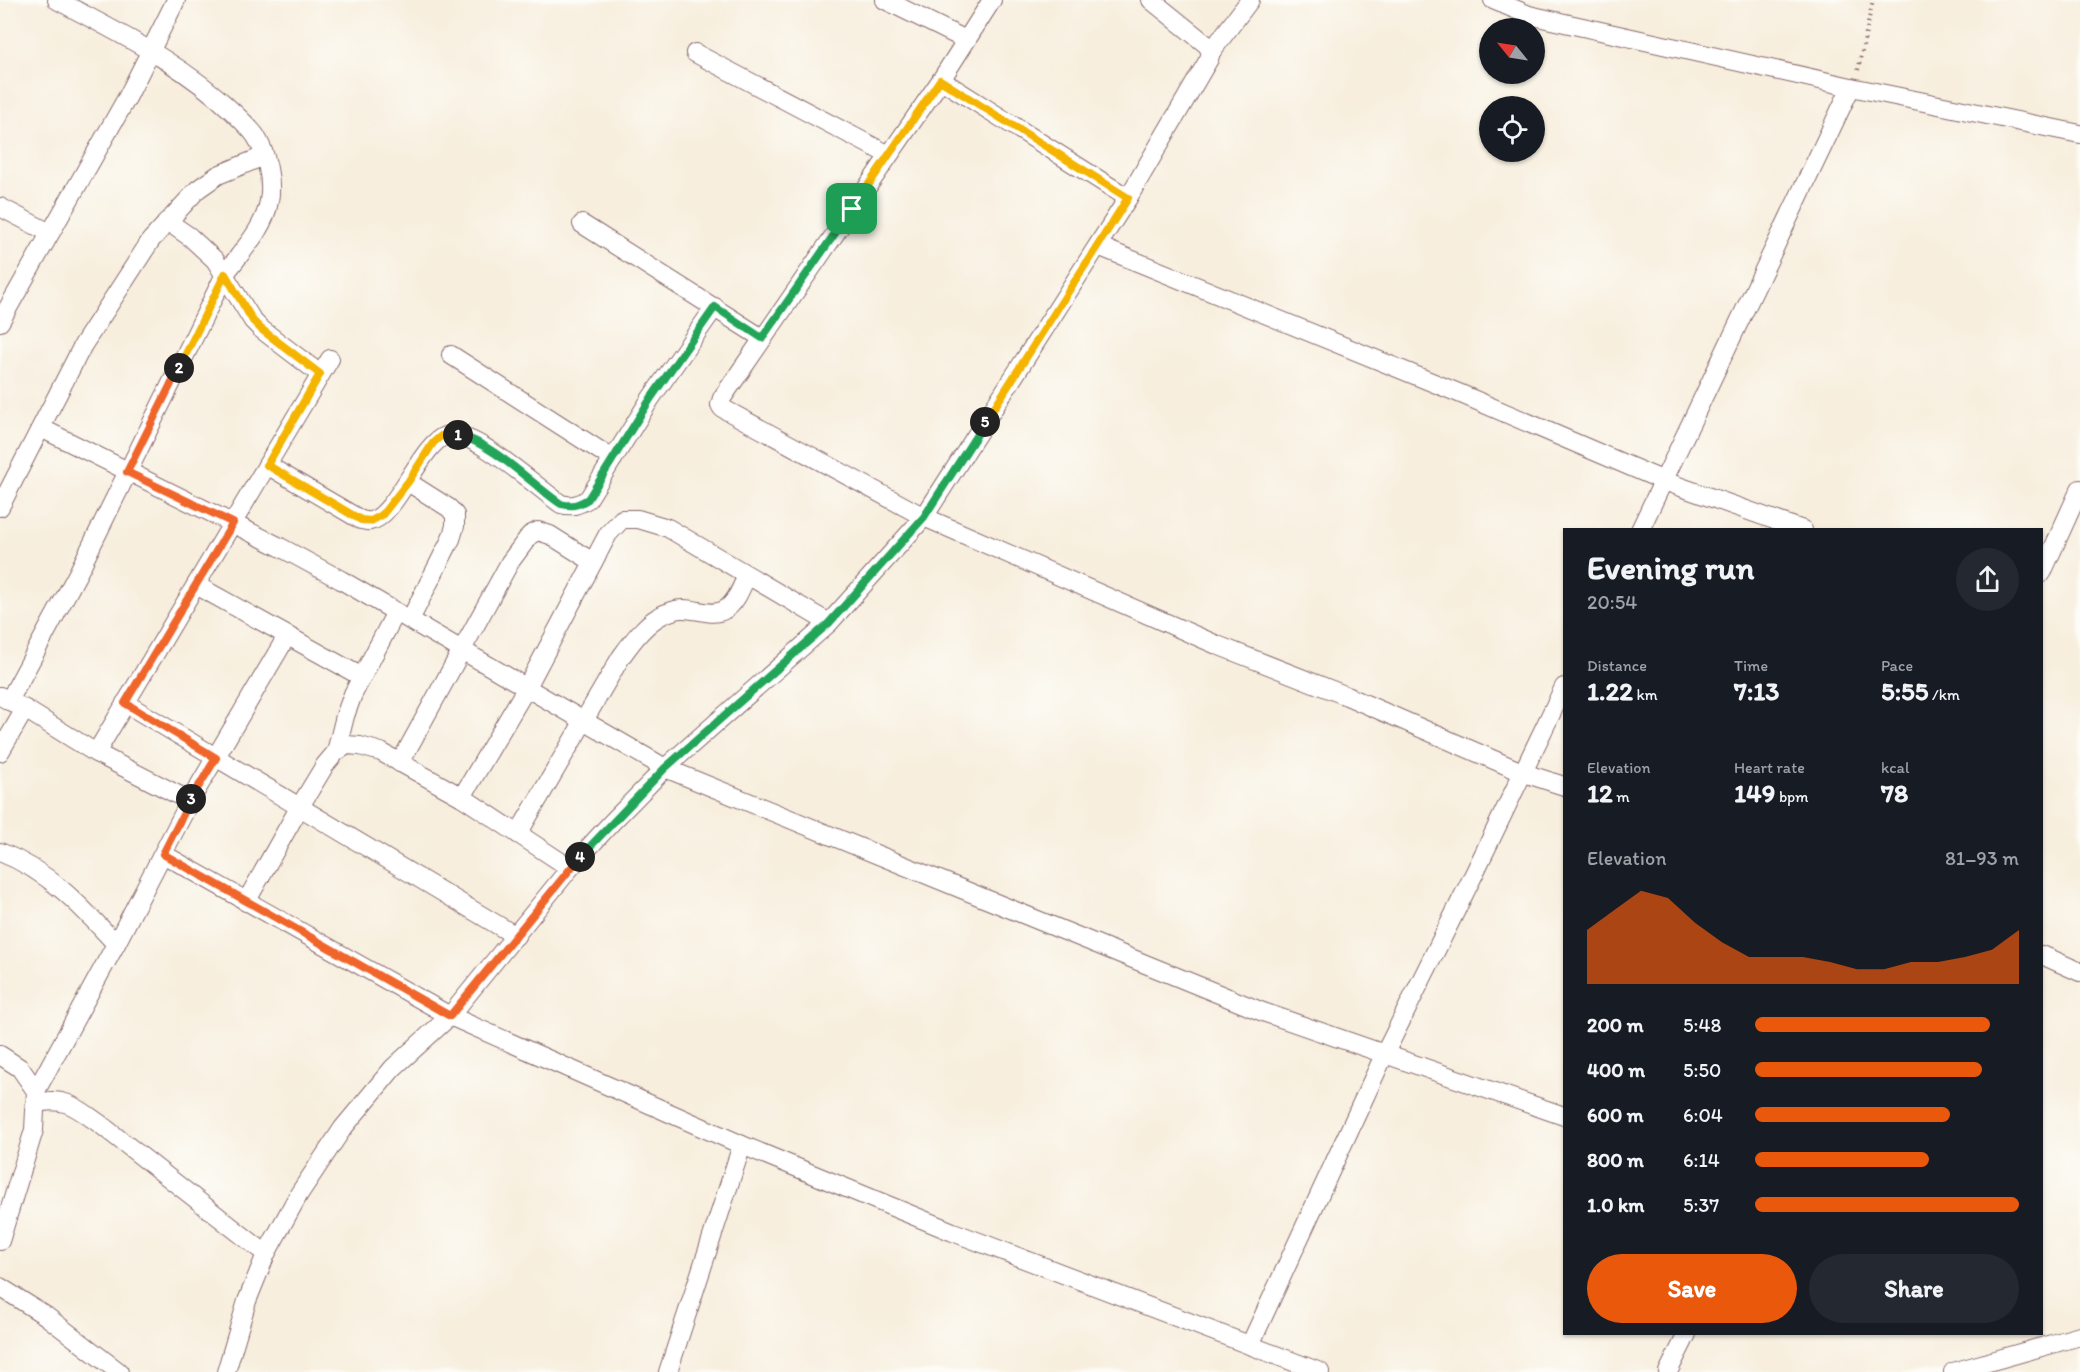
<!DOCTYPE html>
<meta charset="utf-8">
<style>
:root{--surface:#171b24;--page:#242831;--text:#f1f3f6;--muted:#9ea1a6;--accent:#ea580c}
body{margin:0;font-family:Itim,sans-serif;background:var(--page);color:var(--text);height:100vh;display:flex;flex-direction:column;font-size:22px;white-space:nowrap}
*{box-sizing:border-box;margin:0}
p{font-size:20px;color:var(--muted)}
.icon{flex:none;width:33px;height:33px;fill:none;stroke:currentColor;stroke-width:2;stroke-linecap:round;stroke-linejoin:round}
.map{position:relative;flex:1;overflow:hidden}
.details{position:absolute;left:1563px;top:528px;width:480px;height:807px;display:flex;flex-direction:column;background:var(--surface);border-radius:0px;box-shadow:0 2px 4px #0004}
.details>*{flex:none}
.needle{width:39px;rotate:300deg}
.buttons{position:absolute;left:1479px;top:18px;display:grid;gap:12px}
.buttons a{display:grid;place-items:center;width:66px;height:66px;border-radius:50%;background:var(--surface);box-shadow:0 2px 4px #0004;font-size:30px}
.pin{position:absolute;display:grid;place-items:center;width:51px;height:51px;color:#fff;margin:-26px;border-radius:12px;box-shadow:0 3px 9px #0006}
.km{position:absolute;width:30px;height:30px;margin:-15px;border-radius:50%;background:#222;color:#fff;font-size:16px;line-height:30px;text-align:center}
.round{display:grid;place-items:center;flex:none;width:63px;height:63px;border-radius:32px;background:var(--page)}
.head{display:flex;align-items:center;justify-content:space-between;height:102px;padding:0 24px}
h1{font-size:33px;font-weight:800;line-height:45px}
.figures{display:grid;grid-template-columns:repeat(3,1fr);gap:9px;height:102px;padding:6px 24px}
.figures div{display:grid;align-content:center}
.figures b{font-size:26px;font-weight:800}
.figures small{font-size:16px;font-weight:400}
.figures p{font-size:16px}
.chart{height:168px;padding:12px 24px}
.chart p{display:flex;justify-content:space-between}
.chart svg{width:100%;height:108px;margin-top:6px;fill:var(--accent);opacity:.7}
.button{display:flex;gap:12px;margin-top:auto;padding:12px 24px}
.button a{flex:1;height:69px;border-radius:36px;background:var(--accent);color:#fff;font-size:24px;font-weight:800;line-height:69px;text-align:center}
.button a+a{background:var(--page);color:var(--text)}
ul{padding:0 24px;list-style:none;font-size:20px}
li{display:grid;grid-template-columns:96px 72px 1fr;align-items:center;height:45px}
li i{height:15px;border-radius:8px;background:var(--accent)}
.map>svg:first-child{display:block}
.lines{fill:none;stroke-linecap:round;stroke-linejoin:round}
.street-casing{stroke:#876769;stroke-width:20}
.path{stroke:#876769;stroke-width:4;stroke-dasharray:1.5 4.5;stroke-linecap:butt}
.street{stroke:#fff;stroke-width:18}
.split-1-casing{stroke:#fff;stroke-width:12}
.split-2-casing{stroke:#fff;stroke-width:12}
.split-3-casing{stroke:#fff;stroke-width:12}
.split-4-casing{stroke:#fff;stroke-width:12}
.split-5-casing{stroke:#fff;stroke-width:12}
.split-6-casing{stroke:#fff;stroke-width:12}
.split-1{stroke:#22a559;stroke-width:8}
.split-2{stroke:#f5b400;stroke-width:8}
.split-3{stroke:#f0652b;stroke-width:8}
.split-4{stroke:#f0652b;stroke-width:8}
.split-5{stroke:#22a559;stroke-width:8}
.split-6{stroke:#f5b400;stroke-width:8}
</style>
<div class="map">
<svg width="2080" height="1372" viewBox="0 0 2080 1372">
<rect width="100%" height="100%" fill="#fdfcf7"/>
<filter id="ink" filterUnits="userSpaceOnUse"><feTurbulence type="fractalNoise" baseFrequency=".0167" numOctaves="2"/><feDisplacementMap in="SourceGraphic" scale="12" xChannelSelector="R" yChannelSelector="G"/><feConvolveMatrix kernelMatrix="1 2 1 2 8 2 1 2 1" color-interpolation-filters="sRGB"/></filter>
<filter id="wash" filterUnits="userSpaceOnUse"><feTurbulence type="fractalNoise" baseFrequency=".008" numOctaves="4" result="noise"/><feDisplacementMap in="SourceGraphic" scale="24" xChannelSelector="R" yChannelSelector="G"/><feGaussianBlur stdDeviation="1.35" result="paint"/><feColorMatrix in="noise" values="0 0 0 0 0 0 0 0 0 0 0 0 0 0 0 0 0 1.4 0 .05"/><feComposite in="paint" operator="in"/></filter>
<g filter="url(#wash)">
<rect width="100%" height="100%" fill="#f7eedd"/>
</g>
<g filter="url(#ink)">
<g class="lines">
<defs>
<g id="street">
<path d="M885,0L966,40"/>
<path d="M992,0L941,80L722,398L720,405L722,408L924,517L1217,645L1347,696L1524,773L1564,786"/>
<path d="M1493,0L1529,15L1851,87L2080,134"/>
<path d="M1211,52L1250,0"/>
<path d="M695,53L889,155"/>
<path d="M941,80L1128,198"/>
<path d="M0,207L50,233"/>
<path d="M167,221L190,237L215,260L253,321L261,329L320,374"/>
<path d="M582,224L762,338"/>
<path d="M1098,246L1461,394L1664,481L1803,530"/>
<path d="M0,322L128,96L176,0"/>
<path d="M451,355L613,459"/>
<path d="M41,428L280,547L341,580L665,768L1263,1012L1564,1116"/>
<path d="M267,465L361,520C364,520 367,522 370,521C395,518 421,444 445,436C472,426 537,488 561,504C572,507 578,505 588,499L651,398L715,307"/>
<path d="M408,482L449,508L455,515V526L451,539L410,620"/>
<path d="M0,507L83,345L151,240L198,189L218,175L264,156"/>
<path d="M1640,530L1851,87"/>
<path d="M2042,573L2080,489"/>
<path d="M196,585L362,677"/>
<path d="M0,696L25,709L96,753L190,801"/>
<path d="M9,701L78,573L225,274C241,252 265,228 269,201C273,180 266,152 255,135C249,127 240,119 233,112C182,63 118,33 57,0"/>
<path d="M125,703L516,936"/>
<path d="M0,752L25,709"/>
<path d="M336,752L345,716L353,694L396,612"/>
<path d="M96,753L330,359"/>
<path d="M400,763L510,562L530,535L538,531L550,535L593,562"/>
<path d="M462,797L527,687L608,534L622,519H638L668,528L829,623"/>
<path d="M518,834L621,657C632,642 646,622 664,614C669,612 676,609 682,609C695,608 711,617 724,610C736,604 742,586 747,575"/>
<path d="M0,852C49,871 81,906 116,944"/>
<path d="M163,854L450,1016L742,1145L953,1232L1320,1372"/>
<path d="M246,902L299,808L325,765L336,752L347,745L360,746L381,752L462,797L570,868"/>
<path d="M2042,955L2080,972"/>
<path d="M0,1055L20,1068L36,1091L34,1130L0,1241"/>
<path d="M36,1091L116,944L190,801L287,636"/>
<path d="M35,1104C64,1095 77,1108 100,1124L266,1254"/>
<path d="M0,1287L46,1316L119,1372"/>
<path d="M1250,1345L1385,1053L1474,874L1564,687"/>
<path d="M226,1372L247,1301L266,1254L299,1194L343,1128L393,1068L450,1016L570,868L612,822L665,768L829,623L924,517L1128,198L1209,59L1211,52L1207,45L1151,0"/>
<path d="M668,1372L742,1145"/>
<path d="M1668,1372L1687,1334"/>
<path d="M1953,1372L2080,1336"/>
</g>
</defs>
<!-- street casing -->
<use href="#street" class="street-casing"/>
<!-- path -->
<path class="path" d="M1858,70L1873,0"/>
<!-- street -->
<use href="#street" class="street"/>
</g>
</g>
<g class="lines" filter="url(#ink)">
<defs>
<path id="split-1" d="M458,435C494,444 530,483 561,504C572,507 578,505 588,499L651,398L715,307L762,338L852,209"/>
<path id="split-2" d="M179,368L225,274L253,321L261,329L320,374L267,465L361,520L371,521L382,515L408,482L433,443L441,436L451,434L458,435"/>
<path id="split-3" d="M179,368L127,472L233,523L125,703L216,758L191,799"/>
<path id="split-4" d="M191,799L163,854L450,1016L580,857"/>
<path id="split-5" d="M580,857L665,768L829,623L924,517L985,422"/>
<path id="split-6" d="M852,209L940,80L1128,198L985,422"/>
</defs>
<!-- split-1 casing -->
<use href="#split-1" class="split-1-casing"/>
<!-- split-2 casing -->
<use href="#split-2" class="split-2-casing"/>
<!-- split-3 casing -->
<use href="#split-3" class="split-3-casing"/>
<!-- split-4 casing -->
<use href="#split-4" class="split-4-casing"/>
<!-- split-5 casing -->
<use href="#split-5" class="split-5-casing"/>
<!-- split-6 casing -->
<use href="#split-6" class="split-6-casing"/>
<!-- split-1 -->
<use href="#split-1" class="split-1"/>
<!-- split-2 -->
<use href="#split-2" class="split-2"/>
<!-- split-3 -->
<use href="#split-3" class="split-3"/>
<!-- split-4 -->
<use href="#split-4" class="split-4"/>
<!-- split-5 -->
<use href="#split-5" class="split-5"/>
<!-- split-6 -->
<use href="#split-6" class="split-6"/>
</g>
</svg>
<div class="buttons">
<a><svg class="needle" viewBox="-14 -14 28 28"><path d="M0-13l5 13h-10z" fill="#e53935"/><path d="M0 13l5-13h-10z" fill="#9ea1a6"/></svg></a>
<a><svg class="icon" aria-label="locate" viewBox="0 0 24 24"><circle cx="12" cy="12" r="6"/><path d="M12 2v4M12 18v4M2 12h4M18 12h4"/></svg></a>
</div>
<div class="pin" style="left:852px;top:209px;background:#1e9e55"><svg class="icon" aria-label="arrive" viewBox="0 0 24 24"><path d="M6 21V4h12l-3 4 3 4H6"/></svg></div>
<b class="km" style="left:458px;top:435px">1</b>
<b class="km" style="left:179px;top:368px">2</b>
<b class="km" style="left:191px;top:799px">3</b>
<b class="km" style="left:580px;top:857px">4</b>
<b class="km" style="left:985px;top:422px">5</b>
<section class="details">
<div class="head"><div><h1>Evening run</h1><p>20:54</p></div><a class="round"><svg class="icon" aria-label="share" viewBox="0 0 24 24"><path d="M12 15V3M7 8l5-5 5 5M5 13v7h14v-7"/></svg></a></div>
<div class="figures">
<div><p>Distance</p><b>1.22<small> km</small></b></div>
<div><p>Time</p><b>7:13</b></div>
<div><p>Pace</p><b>5:55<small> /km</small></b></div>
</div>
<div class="figures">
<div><p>Elevation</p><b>12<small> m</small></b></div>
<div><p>Heart rate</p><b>149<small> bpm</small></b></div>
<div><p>kcal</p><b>78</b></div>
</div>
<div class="chart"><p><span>Elevation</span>81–93 m</p>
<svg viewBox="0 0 160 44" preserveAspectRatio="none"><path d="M0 44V22L10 14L20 6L30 9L40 19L50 27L60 33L70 33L80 33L90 35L100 38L110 38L120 35L130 35L140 33L150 30L160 22V44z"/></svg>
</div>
<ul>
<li><b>200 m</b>5:48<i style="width:89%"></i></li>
<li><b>400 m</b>5:50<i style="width:86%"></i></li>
<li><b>600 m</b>6:04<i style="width:74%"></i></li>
<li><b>800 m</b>6:14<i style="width:66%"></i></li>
<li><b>1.0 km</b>5:37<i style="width:100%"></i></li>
</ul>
<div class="button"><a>Save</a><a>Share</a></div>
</section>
</div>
